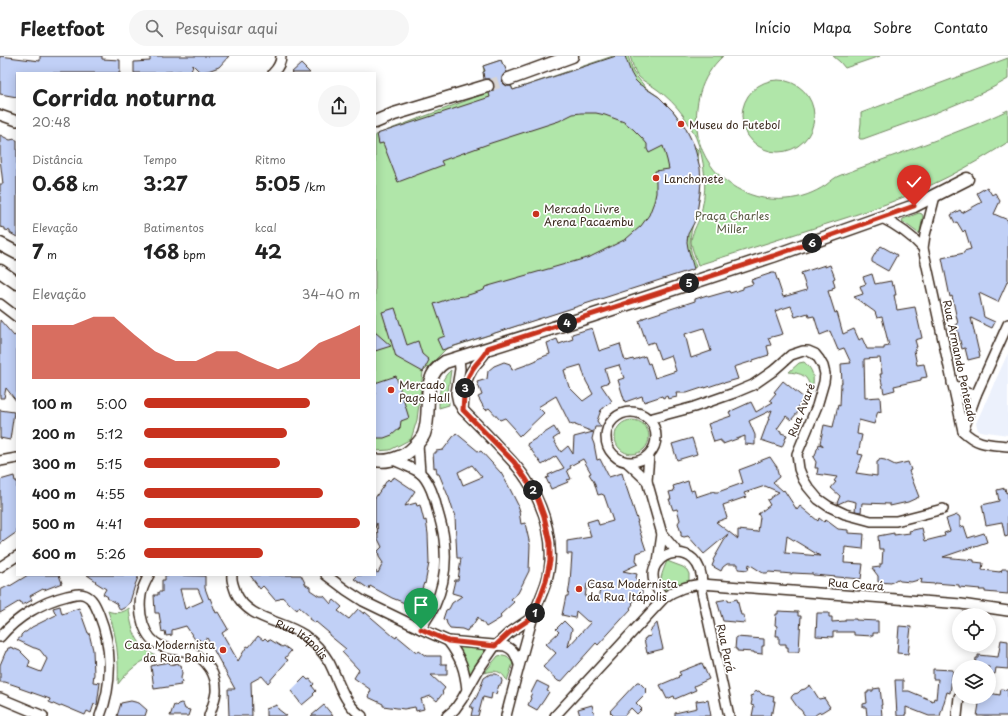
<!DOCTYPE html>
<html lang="pt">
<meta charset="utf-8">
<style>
:root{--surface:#fff;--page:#f6f6f6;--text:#222;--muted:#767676;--line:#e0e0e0;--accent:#c8321e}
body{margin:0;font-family:"Playpen Sans",sans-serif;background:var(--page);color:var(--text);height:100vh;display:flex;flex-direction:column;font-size:15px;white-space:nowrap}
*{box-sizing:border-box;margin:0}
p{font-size:13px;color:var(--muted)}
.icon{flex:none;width:22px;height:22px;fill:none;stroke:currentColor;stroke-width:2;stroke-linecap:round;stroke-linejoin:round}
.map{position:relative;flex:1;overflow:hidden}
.sheet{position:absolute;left:16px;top:16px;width:360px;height:504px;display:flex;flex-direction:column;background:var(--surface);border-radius:0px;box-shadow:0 2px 10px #0003}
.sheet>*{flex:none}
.fabs{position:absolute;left:952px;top:552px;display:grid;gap:8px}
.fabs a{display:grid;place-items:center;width:44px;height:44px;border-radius:50%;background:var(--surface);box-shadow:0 2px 10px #0003;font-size:20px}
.pin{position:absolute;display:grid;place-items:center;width:34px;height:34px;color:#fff;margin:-41px -17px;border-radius:50% 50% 50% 0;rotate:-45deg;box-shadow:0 0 4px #0007}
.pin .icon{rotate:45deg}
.km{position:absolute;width:20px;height:20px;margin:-10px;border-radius:50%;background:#222;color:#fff;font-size:11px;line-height:20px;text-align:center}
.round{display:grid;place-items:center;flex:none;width:42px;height:42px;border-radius:21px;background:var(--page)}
.head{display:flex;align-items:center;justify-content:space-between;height:68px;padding:0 16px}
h1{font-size:22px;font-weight:700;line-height:30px}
.metrics{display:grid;grid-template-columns:repeat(3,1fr);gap:6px;height:68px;padding:4px 16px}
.metrics div{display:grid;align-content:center}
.metrics b{font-size:20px;font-weight:700}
.metrics small{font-size:11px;font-weight:400}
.metrics p{font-size:11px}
.chart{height:112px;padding:8px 16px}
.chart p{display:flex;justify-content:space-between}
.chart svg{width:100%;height:72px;margin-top:4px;fill:var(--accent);opacity:.7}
ul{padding:0 16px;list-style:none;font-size:13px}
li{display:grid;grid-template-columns:64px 48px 1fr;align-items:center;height:30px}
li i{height:10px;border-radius:5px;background:var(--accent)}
header{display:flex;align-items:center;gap:24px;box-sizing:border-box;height:56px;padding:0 20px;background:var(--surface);border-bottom:1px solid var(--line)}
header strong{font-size:19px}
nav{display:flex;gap:22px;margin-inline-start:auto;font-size:14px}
.search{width:280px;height:36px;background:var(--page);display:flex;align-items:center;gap:10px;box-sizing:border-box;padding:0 14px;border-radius:22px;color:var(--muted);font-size:15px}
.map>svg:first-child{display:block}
.built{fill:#ecf1fc}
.green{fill:#b0e6a9;stroke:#768864}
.building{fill:#c1d0f6;stroke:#3b2a1e;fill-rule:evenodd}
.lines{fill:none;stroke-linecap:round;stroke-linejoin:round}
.major-tunnel{stroke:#d8d4d2;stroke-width:12;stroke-dasharray:12 6;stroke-linecap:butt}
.minor-casing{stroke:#3b2a1e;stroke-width:12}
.major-casing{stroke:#3b2a1e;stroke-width:15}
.minor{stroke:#fff;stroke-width:9}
.major{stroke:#fff;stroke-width:12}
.route-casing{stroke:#fff;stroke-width:8}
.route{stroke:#c8321e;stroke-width:5}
.poi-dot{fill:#c8321e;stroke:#fff;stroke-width:1.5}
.labels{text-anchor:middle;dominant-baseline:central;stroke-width:3.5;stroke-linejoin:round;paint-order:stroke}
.poi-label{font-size:11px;fill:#3b2a1e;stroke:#fff;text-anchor:start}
.park-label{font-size:11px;fill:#585941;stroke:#fff}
.street-label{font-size:11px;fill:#3b2a1e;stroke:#fff}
</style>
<header>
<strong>Fleetfoot</strong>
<div class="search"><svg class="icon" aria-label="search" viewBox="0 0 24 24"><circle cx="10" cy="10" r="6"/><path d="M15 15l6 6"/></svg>Pesquisar aqui</div>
<nav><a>Início</a><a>Mapa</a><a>Sobre</a><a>Contato</a></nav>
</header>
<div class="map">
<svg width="1008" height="660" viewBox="0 0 1008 660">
<rect width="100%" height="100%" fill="#fff"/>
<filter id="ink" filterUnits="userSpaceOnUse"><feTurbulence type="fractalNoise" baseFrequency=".025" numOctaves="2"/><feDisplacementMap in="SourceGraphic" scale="8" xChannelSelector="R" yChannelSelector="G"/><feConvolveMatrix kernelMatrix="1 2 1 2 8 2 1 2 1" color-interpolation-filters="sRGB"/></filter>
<g filter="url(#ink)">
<!-- built -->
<path class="built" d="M1008,297V379L980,375L978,374L976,367Z"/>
<!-- green -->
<g class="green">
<path d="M613,0H628L633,16L646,32L659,41L673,55L684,69L694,90L699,95C697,109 701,122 700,136C699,154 690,170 690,187C690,195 694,204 696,211L446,293L423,316L417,364L411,383L390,394L375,395V79L489,36L484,21H485L483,16L484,15L483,10L501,4L503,9H504L513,34Z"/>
<path d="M630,0H723C700,21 693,50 698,80C706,121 747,147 786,143C801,142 814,137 826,129C831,125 835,121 841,119C884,103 927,88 969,71C982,66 995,60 1008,54V86C970,111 929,132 886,148C862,157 836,165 811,173C774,185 736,197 698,209C696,202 692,194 691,186C691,178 698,168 700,160C707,137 706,113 699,90C692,68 677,48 658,34C652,29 643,26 638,20C634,15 632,6 630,0Z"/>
<path d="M833,0H880L845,12L840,6Z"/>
<path d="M1008,2V23C983,38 957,48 930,59C907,67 885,75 863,83H860L859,82L861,67V57Z"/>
<circle cx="778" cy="60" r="36"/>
<path d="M919,157L922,158L923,160L920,176L918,177L902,165L903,163Z"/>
<path d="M804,306C815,315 814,323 812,336C807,320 805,318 789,316L799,307Z"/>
<path d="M451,314L448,336L449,349L439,352C439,338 439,324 451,314Z"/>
<circle cx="632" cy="381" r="17"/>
<path d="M667,505L683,511L687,514L689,518V526L686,528L676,527L674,531L668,536C655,530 663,515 667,505Z"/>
<path d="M129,552C131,573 136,590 156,600C140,604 128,615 118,628C119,603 117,579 108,555C116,558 123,557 129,552Z"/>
<path d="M459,590H461L472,592L486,593L477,606L472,619H470L469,617L466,606L459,593Z"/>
<path d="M503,599L507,600L513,607L507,625C501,614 496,614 484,617L498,600Z"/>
</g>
<!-- building -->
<g class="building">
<path d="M0,0L40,5V0H102V3L120,4V17H17V41L0,38Z"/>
<path d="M150,0H229L219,11L208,15L200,16L193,9L191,16L182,17L181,15L165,16V17H134V6L150,5Z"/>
<path d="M616,0H625L631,17L635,24L639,28L659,41L673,55L685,71L694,89L700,112L701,125L700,137L697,156L694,167L688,178L687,186L688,192L694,213L442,294L437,283L445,280L434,248L454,241L465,240L484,234L485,231L590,201L626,183L641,170L649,159L654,146L656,137V127L655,115L669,113L667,104L663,90L649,97L647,93V88L642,82L633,73L624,66L605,59L596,57H581L573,58L559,65L491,87L441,105L443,109L398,126L383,87L379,88L377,78L490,41L489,37L493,35L494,31V28L492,25L489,23H484L483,16L485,15L483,10L501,4L503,9H504L507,16L504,18L502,21V26L504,28L507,30H511L513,34Z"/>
<path d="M301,8L310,17H291Z"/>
<path d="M0,79L10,84L15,83V84H17V181L10,177V175L5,174V172L0,171V128H3L0,103Z"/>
<path d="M987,131L992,139L995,137L1000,145L994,158L1008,164V224L998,246L979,237L984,261L995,266L992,272L971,262L980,301L968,304L965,292L962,293L956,268H958L952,240L950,241L942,202L964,197V195L971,193L965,174L963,176L957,166L955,167L951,159L960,154L962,157L982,146L977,137Z"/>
<path d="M881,190L897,199L888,215L872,206V203L876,196Z"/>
<path d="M825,209V211L830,209L835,222L833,223L835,231L832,232L833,234L828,235L835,257L837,256L843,278L854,273L859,284L862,282L867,293H884V291L889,290L882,261L877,262L875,256L854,241L863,238L860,230L866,228L863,221L872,218L875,228L891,225L892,230L894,229L896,239H894L897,254L915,251L922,282L915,284L917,291H916V293L914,294L917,309L924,308L927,321L921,322V324L894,330L895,334L884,337L880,318H882L880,302L864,303L865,342L880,341L881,356L878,355L874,368L859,364L857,378L862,379L858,398L863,399L856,417L877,420V406L879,405V403L885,404L895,409L908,406L911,414L909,415L919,441L908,446L890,450V448L864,447H862L861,456L855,455L856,446L847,444L838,448L837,447L840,440L831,432L836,426L834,425L837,421L817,418L818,412H815L816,406L813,401L815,400L817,393L818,392L819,388L824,390L820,387L824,369L833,371L838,349L840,350L841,327H842L841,308L851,307L844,292L838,294L830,275L820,279L814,260L809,261L808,257L795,261L791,250L775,255L783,278L768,282L771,289L767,290L769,298H768L769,299L753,304V305L734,311L738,323L724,327L723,326L705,332V331L687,337H676L677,341L668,343L667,340L663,342L662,340L644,346L642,340L625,346L618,324L624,322L619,309L605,313L609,326L601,329L612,345L601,354L597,365L601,371H595L592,383L594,388L597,404L600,403L609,421L622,417L624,424L638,466H637L642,482L646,494L637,497L636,504L638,508L623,515L637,518L636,522L640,533L642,535V538L632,547L633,548L630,552L631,553L598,589L596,587L561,626L558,625L543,611L556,597L546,588L559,576L556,573L564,565L572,573L568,591L591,566L587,565L576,555L575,562L562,559L566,540H568L570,526L572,498H567V485L591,481L587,466L597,463L599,469L613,465L604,439H603L602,438L598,439L594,426L589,418L591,417L583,403L570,410L571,412L567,414L571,423L567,424L568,426L551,433L546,422L549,421L548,419L564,412L556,400L542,409L527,388L554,371L559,379L553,383L561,396L568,390L573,398L574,381L593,376L575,369V368L573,369L570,368L556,340L538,351L544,357L521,379V378L519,380L514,374L515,373L505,362L500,364L489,352L486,354L484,352L478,341L482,339L477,326L487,323L488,315L494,310L504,306L510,308L512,314L526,309L527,307H530L537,304V303L550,298L547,287L557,283L559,288L573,283L572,278L592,272L599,295L620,288L625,305L627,304V305L633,303V304L645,300L648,308L650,307L655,322L676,315L671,299L660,303L654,286L647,288L639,265L643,263V262L695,245V243L707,239L708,241L729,235L730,237L743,233V231L753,228L751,224L772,217H775L783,241L807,234L801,217ZM704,272L711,295L691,302L685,278ZM581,309L586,325L593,338L583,345L569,331L564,314ZM587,528L603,529L597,542L585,541Z"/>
<path d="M395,252L407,289L418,285L422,298L429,304L423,316L396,301L382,256Z"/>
<path d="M0,264L14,280L17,278V346L6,332L4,342H0Z"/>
<path d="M375,276L391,290L375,295Z"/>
<path d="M396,320L409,362L401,365L400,372L392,379L384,382H375V327Z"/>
<path d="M783,325L804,342L798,351L800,352L798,354L799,355L791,364L786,360L777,373L781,375V377L787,379L782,391L761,384L772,354L749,365L755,379V389L745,388V380L723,388V386H721V384L714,386L708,368L731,360L729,356L751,346L756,356L773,346L770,344L776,337L774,336Z"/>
<path d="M0,354L14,356L10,384L0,382Z"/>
<path d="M456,377L479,396L481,395L501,417L508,429L518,449L520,455H519L521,468L525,467L530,489L529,515L518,537L511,543L514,546L500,559L501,562L486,571L482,565L481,566L478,561L472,570L468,573L467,575L462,573L450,572L447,568L446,564L443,563L446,554L449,553L452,547L462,540L452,537L455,524H458L461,502H457L455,461L449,442L439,418H437L436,411L434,412L433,397H436V395L443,394ZM472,409L482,421L463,429L458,416Z"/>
<path d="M692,382L697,398L677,404L672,388Z"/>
<path d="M770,401L774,407L777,411V414L779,421L773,426L783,435L784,434L797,454L800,450L818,465L819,462L824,466L826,464L838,473L848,474V477L864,478L863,493L845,491L844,507L863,508L861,523L813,519V518L792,517V518L769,516L767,517H763L749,508L748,514L738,513V508H727L723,511L721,515L712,510L714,505L713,504L728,478L704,498L688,480L684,481L681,480V477L678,467L680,464L677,453L673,454L669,443H671L669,436L674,435L673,433H674L673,430L688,425L691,435L694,434L696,441L714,435V436H718L743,427L739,414L755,408L757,406ZM765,430L779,436L770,442V443L767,444L770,449L758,458L760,461L758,476L738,474V483L716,466L727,462L723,449L746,441L744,437ZM787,480L820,500L785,497Z"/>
<path d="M14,420L15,425H17V476L0,488V424Z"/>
<path d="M394,421L415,435L405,450L416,447L417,450L420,449L424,465L426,464L428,478L429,507L425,528L424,527L418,544H417L415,551L392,542L370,530L369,533L354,523L358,519H375V515L378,517L383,507L379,501L378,495L382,491L378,483L377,467L375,472V442L388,423L390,425L392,422L393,423Z"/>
<path d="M1005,432L1006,437L1008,436V480L1005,481L1002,466L986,469L982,449L999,445L997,434Z"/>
<path d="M957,459L959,460L960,462V471L964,470L968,482L984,477L987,486L943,501L974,504V506L983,507L982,514L1000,516V515L1001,516L1002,513H1008V538L985,536V534H979L980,533L959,531V529L935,527V528L921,527L922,523L911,526L900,525L897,523L891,527L878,526V520L872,512L880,511V508H882L883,493H879L878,480L894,477V479L910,477L909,475L922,472L925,485L945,480L944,477L950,475L946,463Z"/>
<path d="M28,519H59L62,527L44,534L43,533L30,540L32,544L25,548V547L22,549L20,545L0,557V534L10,529V530Z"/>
<path d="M87,519H139L135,529L130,546L126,551L120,554L117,548L107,542L108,541L103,538L106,533L95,526L96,525Z"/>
<path d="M165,519L205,520V532L209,543L210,542L216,557L218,556L228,573L222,577L238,605L247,590L249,591L258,580L263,584L265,582L268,585L269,583L282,591L284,590L291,595L285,602L288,604L268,627L262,620L251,626L252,660H229L228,633H235L207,582L201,586L199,583L196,585L186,570L172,574V579L166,580L165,575L162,576L159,557H155L154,539H158V536H162V524H165ZM180,533H198L203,545L185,553Z"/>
<path d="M250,519H301L306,529L310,531V534L319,540H324L331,548L334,544L342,551L338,555L349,563L358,553L364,558L365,556L393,580L396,582L397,580L415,595L417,596L419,595L426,600H441V608H447V619H431L445,632L442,636L443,637L437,645L431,640L421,643L424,653L416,655L415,651L404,653L383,650V648L368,641L371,634L354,622L359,614L342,596L346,593L329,579V577L316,566L315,567L309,563L310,561L299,551L297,554L282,541L280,543L275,544L264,531L263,530L260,533Z"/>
<path d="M728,543L729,545L737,543L741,559H744L745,567L723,565L717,545Z"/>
<path d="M60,550L62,558L79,552L88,577H89L93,594L94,618L93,626L100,627L97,649L94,648L91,657L87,655L85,659L61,649L60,651L49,646L50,643L19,632L20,631L5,626H0V609L6,595H7L8,592H10V591L20,595L30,605L28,611L41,616L47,603L40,594L35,592H34L17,584L21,581V579L24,576H26L32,571L56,559L53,552Z"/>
<path d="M778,555L798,556V560H801L799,595L798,596H788V591H786V588H779V580H776L777,570L775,569L776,558H778Z"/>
<path d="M817,557H829V561H832V566L845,565V563H856V564L878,565V577H873V580L854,579V576H833V581L816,580Z"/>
<path d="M657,567L663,593L647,597L644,583L646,582V581L651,580L650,575Z"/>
<path d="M899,570L911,571L908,598L897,597Z"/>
<path d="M736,581L764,583V590H762V598L754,597V596L737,595V593H735Z"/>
<path d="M1001,584L1008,585V613L996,612L995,618H989V611H975L976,602H978V599L998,601Z"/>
<path d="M169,606L170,609L178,607L179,609H181L182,617L181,622L182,626L180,627L181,629L154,633L151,610L158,608Z"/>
<path d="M702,607L709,623L694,630L696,634L675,643L674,640L667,643L660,629L679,621L678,620L681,619L679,616Z"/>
<path d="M933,613L953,614L950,637L947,636L940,660H929L906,651V658H905V660H897L895,624H903V635H909L933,645L934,642L936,643L938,623H933Z"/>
<path d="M490,618H496L500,620L502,625L501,629H499L496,638L492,637L491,643L483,641L478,660H471L473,651H470L477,640L484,622Z"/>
<path d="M305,621L308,624L310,623L314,628L312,630L316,635L313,638L314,639L302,649L291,635Z"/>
<path d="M537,625L549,631L547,635L549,636L544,644L537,654L528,649L531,642L530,641L532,637H531Z"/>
<path d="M637,626H639L647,634L646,635L647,636L636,647L642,653L637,658L631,652L624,660H614L610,656L611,655H610Z"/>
<path d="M810,629L819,643L824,642L830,651L822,656L818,657L814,660H805L801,654L798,652L791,642L792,640L794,638L798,637L801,634L805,633Z"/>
<path d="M880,632L882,649H881L882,660H867L866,651H863V648L867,647L866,637H868V635H873V633Z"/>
<path d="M1001,633L1008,634V660H977L979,648L965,645V641H989V637L1000,639Z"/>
<path d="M759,635L762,638L774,641L773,645H775L773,656H771L770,660H752L754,650L751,649L752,644L750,640L753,639L754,636Z"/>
<path d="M704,644L705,645L708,644L711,660H675V657L697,652L696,645Z"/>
<path d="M131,645L139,647L147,654L145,660H117L121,647Z"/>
<path d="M181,647L183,648L185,653L190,654L188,660H170L174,649L176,650L178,648Z"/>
<path d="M277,649L278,653L287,660H266V653Z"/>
<path d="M324,649L333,660H311Z"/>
<path d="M592,649L595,660H580L578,653Z"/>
</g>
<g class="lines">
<!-- major-tunnel -->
<path class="major-tunnel" d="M487,30L509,23"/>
<defs>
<g id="minor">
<path d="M273,17C278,12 281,7 281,0"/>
<path d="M0,59L17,65"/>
<path d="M935,140L925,179L923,192L963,375C977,389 989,388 1008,390"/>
<path d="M882,162C898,170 911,179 923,192"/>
<path d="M0,248L17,261"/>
<path d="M459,302L460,313L456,337L458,346L463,354C474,365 486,377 497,389C507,400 518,410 526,423C546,453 557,492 546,527C542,539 536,551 532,564C523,596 514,628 506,660"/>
<path d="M952,327C959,335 966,338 976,339"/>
<path d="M463,354C464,341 464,327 471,316C475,307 484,302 488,292"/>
<circle cx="631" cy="381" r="25"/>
<path d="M649,363L694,351L734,337L753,329L773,315L791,299L803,295H808L815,298L819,303L823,310L825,318L824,326L817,350L797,398L799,413L803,423L808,431L818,443L828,450L845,458L871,465H896L943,453"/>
<path d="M963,375L976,339L1008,268"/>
<path d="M418,388L420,417"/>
<path d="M649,399L647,425L662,478L678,497"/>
<path d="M393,404C400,407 415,413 420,417C429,424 435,443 437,453C440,463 443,473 444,483C447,505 444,529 435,549C431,557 425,565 421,573"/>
<path d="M0,405L17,402"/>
<path d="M628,407L647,425"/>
<path d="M658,506L662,478"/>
<path d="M0,511L17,500"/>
<path d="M149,519C146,525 142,532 141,539C138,557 143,582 161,590C171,595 181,593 191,597C207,603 217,619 216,636C215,644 212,652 209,660"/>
<path id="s1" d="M232,519C231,525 234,531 236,537C248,564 282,564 304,579C314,586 323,596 329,606C339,625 343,647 362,660"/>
<path d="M326,519L346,534L363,545L421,573L448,585L505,590C515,594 515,599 519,608"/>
<path d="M0,581C17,561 42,546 67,540C73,539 79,536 85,539C93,542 96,551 99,558C112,590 113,628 100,660"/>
<path d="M448,585C461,602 465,614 467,634"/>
<path d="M0,642L43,660"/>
<path d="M447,660L455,653L462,643L479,613L495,590L509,577L533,561"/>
<path d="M555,660L664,542C676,533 687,530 702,528C702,481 645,494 654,526C656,533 660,537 664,542"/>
<path d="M729,660L702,536V528L961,548L1008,555"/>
<path d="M957,660L959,641"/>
</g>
<g id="major">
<path d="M509,23L572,0"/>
<path d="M375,66L394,58L487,30"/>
<path d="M0,188L17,197"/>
<path d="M0,215L17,227"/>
<path d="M375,404C383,406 392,404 399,401C406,399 410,395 414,391C418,387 422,383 424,378C433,354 419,322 445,306L591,260L773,200L914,150L967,123"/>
</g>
</defs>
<!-- minor casing -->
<use href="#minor" class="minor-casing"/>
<!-- major casing -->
<use href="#major" class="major-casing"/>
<!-- minor -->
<use href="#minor" class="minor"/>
<!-- major -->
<use href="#major" class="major"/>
</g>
</g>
<g class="lines" filter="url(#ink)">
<defs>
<path id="route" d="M421,573L448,585L495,590L509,577L533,561L546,525L550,505V487L544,460L537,441L526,423L514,406L463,354C464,341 464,327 471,316C475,307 484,302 488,292L773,200L914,150"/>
</defs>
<!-- route casing -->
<use href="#route" class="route-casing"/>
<!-- route -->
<use href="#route" class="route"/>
</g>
<!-- markers -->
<g class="poi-dot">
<circle cx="681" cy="68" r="4"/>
<circle cx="656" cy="122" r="4"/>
<circle cx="536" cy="158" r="4"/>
<circle cx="391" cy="334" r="4"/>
<circle cx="579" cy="533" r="4"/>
<circle cx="223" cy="594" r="4"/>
</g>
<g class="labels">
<!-- poi labels -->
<g class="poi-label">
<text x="689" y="68">Museu do Futebol</text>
<text x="664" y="122">Lanchonete</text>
<text x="544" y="152">Mercado Livre<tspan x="544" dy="13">Arena Pacaembu</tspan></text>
<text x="399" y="328">Mercado<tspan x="399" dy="13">Pago Hall</tspan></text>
<text x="587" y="527">Casa Modernista<tspan x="587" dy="13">da Rua Itápolis</tspan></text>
<text x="215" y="588" text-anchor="end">Casa Modernista<tspan x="215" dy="13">da Rua Bahia</tspan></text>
</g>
<!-- park labels -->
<g class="park-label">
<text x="732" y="159">Praça Charles<tspan x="732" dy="13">Miller</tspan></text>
</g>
<!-- street labels -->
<g class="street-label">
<text transform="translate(960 305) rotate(78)">Rua Armando Penteado</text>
<text transform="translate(801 354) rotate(-69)">Rua Avaré</text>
<text transform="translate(856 528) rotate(4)">Rua Ceará</text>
<text stroke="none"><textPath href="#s1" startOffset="101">Rua Itápolis</textPath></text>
<text transform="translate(726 592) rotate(78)">Rua Pará</text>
</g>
</g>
</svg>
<div class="fabs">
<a><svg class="icon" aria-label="locate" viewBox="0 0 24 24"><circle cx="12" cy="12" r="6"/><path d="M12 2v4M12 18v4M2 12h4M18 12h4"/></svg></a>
<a><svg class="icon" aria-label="layers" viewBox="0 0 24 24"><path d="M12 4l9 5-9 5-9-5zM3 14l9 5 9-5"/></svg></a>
</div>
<div class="pin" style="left:421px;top:573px;background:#1e9e55"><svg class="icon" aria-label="arrive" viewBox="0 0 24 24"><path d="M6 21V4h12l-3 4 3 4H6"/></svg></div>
<div class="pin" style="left:914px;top:150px;background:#d93025"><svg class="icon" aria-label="check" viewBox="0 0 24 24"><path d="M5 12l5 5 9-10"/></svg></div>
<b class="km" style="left:535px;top:557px">1</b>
<b class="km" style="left:533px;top:434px">2</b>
<b class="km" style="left:465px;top:332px">3</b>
<b class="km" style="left:567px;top:267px">4</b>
<b class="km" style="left:689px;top:227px">5</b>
<b class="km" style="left:812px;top:187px">6</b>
<section class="sheet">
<div class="head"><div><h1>Corrida noturna</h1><p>20:48</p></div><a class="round"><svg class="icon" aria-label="share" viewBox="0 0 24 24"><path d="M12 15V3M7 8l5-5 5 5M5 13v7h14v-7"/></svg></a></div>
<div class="metrics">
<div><p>Distância</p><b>0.68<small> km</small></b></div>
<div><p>Tempo</p><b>3:27</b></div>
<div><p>Ritmo</p><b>5:05<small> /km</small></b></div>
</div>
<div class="metrics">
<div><p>Elevação</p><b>7<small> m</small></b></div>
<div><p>Batimentos</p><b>168<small> bpm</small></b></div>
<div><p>kcal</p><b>42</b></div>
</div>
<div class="chart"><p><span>Elevação</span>34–40 m</p>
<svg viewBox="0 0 160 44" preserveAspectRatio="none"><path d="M0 44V11L10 11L20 11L30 6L40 6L50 17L60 27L70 33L80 33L90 27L100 27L110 33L120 38L130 33L140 22L150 17L160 11V44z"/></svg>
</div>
<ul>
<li><b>100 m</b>5:00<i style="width:77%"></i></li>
<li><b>200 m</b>5:12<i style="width:66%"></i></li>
<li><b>300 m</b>5:15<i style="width:63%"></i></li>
<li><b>400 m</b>4:55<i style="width:83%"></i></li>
<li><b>500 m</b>4:41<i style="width:100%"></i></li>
<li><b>600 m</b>5:26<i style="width:55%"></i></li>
</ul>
</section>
</div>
